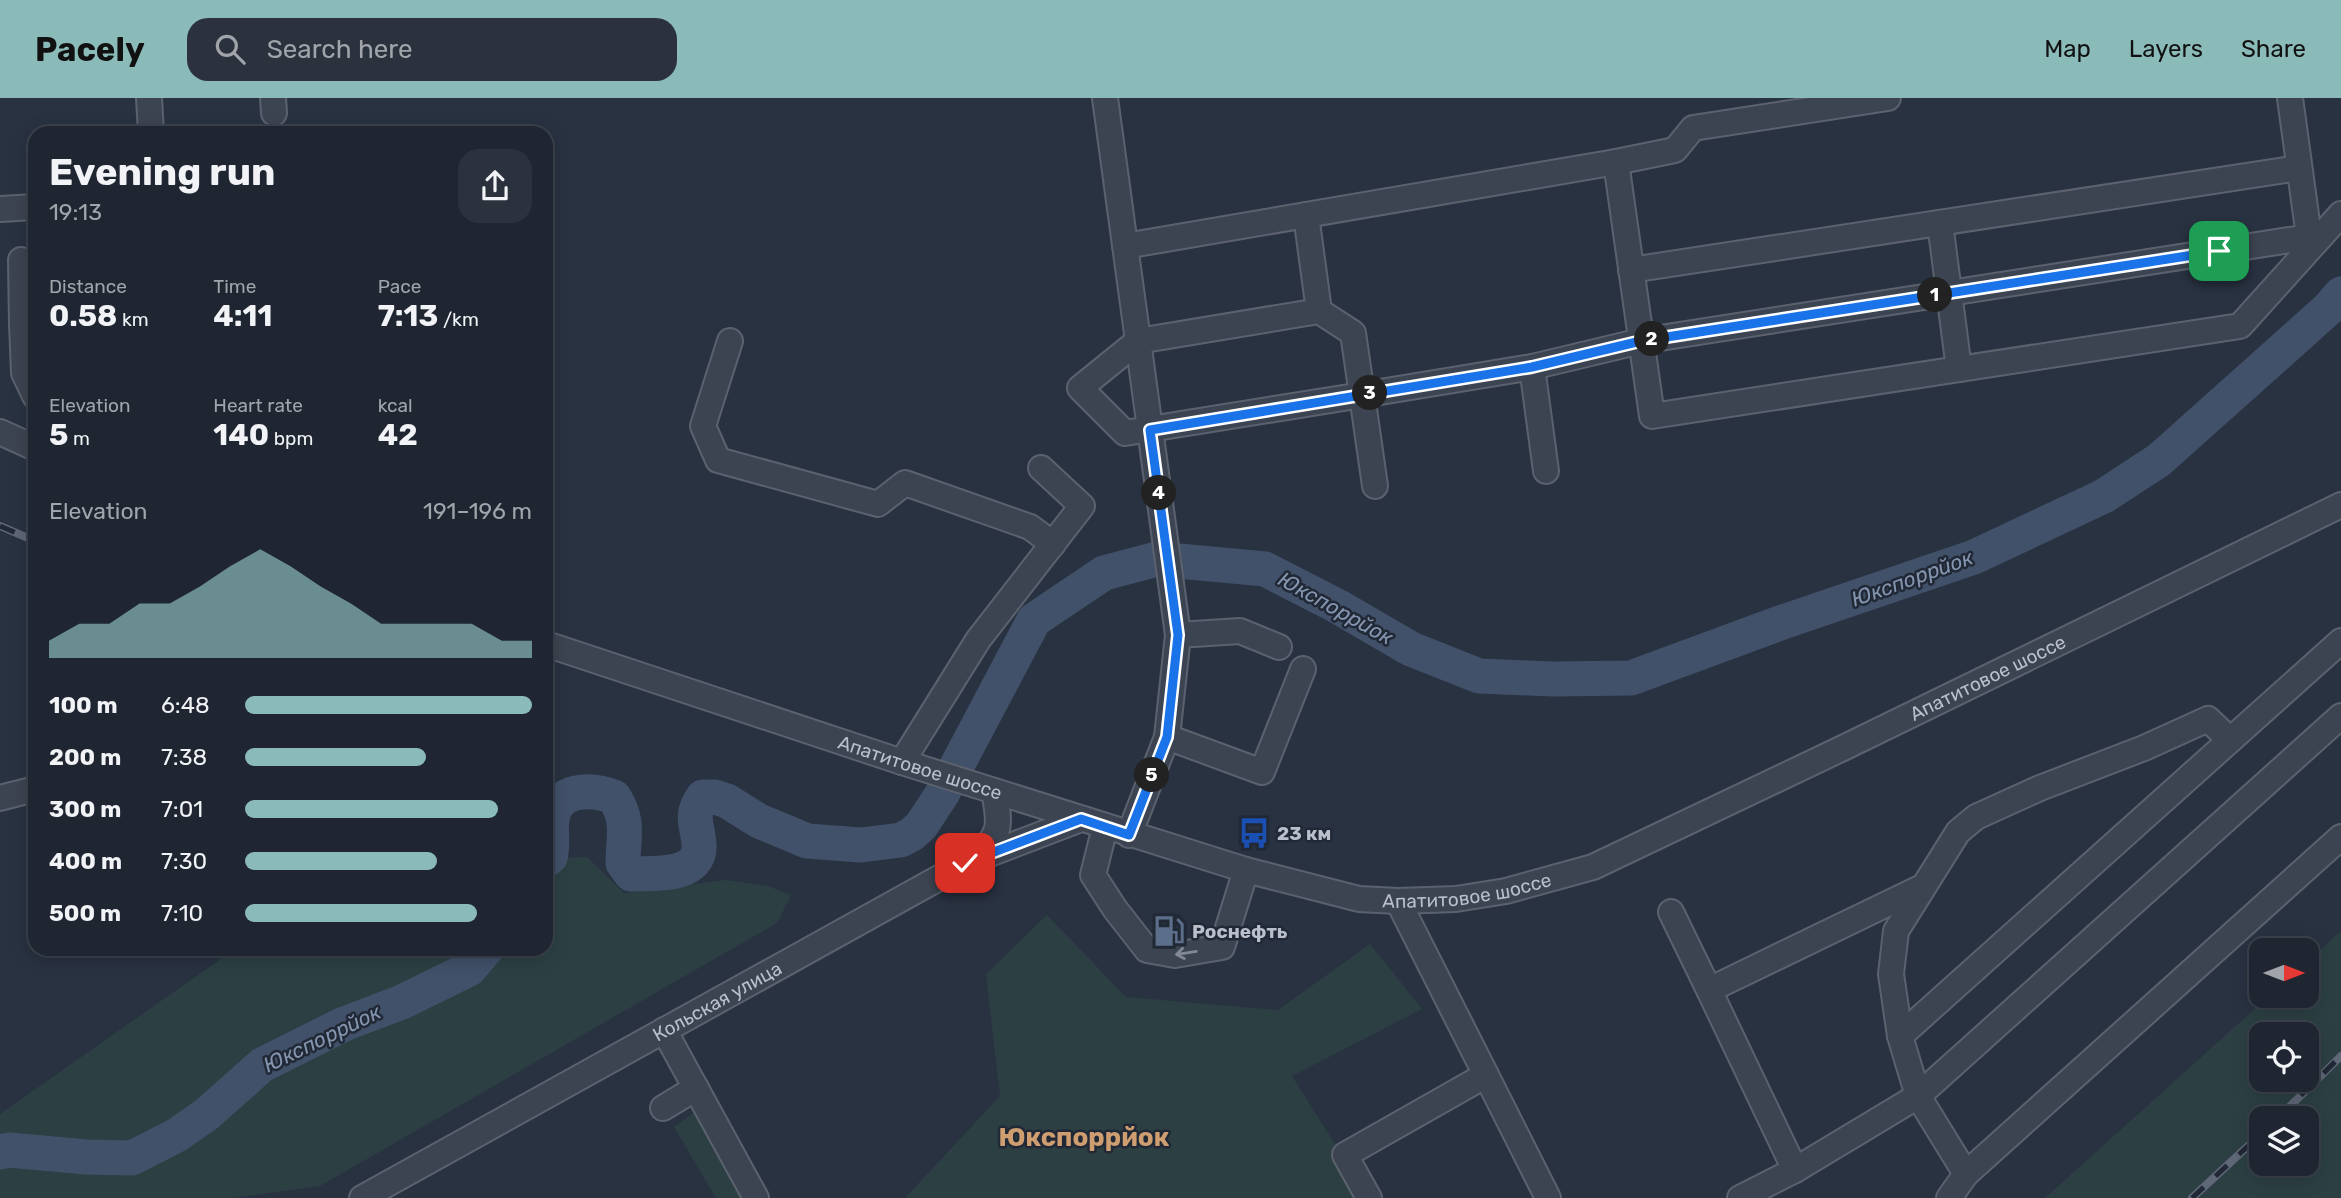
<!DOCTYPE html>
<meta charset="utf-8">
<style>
:root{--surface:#1f2631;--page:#2c323d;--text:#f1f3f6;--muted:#a1a5ab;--line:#3c434d;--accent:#8bbbb9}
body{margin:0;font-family:Rubik,sans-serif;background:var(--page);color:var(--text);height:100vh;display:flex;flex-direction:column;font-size:26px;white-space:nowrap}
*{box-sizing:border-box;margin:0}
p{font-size:23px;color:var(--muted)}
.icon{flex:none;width:38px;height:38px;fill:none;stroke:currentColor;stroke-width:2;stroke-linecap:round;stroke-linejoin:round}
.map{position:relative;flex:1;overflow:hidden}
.side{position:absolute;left:28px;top:28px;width:525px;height:830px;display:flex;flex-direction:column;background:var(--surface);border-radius:21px;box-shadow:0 4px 18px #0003,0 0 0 2px var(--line)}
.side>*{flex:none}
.needle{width:46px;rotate:90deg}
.tools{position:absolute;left:2249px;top:840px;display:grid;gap:14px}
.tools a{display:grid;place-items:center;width:70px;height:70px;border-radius:14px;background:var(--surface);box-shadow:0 4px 18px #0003,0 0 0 2px var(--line);font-size:35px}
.pin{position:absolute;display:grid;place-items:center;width:60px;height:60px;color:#fff;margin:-30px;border-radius:14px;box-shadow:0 4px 10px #0006}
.km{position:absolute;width:35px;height:35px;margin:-18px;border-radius:50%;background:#222;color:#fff;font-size:19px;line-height:35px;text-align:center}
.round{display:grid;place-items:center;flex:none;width:74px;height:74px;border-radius:21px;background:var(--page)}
.overview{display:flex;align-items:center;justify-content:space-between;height:119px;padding:0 21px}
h1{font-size:38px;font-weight:700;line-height:52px}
.stats{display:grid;grid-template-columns:repeat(3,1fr);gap:10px;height:119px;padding:7px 21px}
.stats div{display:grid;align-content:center}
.stats b{font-size:30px;font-weight:700}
.stats small{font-size:19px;font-weight:400}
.stats p{font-size:19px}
.chart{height:196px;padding:14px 21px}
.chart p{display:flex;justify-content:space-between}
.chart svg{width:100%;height:126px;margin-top:7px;fill:var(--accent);opacity:.7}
ul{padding:0 21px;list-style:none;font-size:23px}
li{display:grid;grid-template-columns:112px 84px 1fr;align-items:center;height:52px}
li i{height:18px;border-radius:9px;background:var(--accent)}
header{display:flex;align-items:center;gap:42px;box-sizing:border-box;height:98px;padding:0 35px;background:var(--accent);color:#111}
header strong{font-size:33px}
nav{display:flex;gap:38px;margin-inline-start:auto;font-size:24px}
.search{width:490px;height:63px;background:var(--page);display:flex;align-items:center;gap:18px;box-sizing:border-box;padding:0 24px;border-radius:21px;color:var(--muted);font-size:26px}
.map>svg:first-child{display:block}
.green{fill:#2c4043;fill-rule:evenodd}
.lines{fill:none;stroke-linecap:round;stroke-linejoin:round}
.river{stroke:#42516a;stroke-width:35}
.minor-casing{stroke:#5b626e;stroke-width:28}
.minor{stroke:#3d4451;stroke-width:24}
.rail-casing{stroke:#5f6877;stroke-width:8}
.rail{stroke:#222936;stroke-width:5;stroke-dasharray:16;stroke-linecap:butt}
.oneway{stroke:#828894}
.route-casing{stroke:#fff;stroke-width:14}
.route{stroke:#1a73e8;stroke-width:9}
.labels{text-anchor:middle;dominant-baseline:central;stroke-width:5;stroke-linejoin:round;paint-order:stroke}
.street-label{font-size:19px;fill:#bac0cb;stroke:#222936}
.poi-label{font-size:19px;font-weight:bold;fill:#bac0cb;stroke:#222936;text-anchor:start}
.water-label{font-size:21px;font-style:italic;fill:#8495b0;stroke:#222936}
.district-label{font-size:26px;font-weight:bold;fill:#ce9e71;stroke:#222936}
</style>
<header>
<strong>Pacely</strong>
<div class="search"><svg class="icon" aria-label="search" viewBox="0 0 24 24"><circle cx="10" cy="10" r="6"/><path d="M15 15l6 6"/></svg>Search here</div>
<nav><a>Map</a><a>Layers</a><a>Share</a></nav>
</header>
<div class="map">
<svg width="2341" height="1100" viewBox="0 0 2341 1100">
<rect width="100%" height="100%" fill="#293241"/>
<!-- green -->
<g class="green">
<path d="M587,759L624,795L725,782L768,788L791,797L777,825L320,1088L233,1100H0V1016L235,851L546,850V760Z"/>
<path d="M1047,817L1126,899L1278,912L1370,846L1422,911L1292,978L1369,1100H905L1000,998L986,876Z"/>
<path d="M2341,833V1100H2045L2269,898H2306L2307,864ZM2261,936H2306V982H2261ZM2261,1020H2306V1066H2261Z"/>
<path d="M696,1013L743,1100H716L674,1029Z"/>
</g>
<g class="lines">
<!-- river -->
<g class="river">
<path d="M546,762L550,759C554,746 550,734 552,721C556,690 591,690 614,699C630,724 623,738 623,765L631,776C652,775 701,780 699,747C698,727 689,718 703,699H715L727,703L759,723L807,743L861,747L901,742L912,736L921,728L942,696L1034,522L1104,475L1157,461L1265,471L1337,508L1411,551L1479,578L1553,581L1631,580L1780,525L1974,459L2104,398L2159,362L2329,210L2341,196"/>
<path d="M0,1054L9,1052L86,1059L132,1060L177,1037L207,1016L262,967L344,926L402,904L469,871L487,850"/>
</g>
<defs>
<g id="minor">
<path d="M149,0L151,35"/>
<path d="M273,0L274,15"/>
<path d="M1105,0L1178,537L1167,639L1129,737"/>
<path d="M2290,0L2309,139L2315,144"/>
<path d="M1616,64L1675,52L1693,30L1888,0"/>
<path d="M0,111L35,109"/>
<path d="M1306,117L1319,213"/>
<path d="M1940,125L1959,271"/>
<path d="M1125,148L1616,64L1652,318L2240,228L2341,116"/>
<path d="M21,162L22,226"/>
<path d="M1631,172L2299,70"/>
<path d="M1319,213L1353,235L1362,297L1125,335L1080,290L1138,243Z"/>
<path d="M35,225L22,226L24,275L35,298"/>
<path d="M730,243L703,328L718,362L878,406L905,385L1030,429L1053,446"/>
<path d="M1532,269L1546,373"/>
<path d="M0,334L35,350"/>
<path d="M1375,388L1362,297L1532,269L1641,243L2309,139"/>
<path d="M1178,537L1240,533L1279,549"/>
<path id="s1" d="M546,546L902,664L1246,772L1359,801L1398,803L1456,801L1506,793L1593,769L1843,650L2341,407"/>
<path d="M1167,639L1262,674L1303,571"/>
<path d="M902,664L978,542L1082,408L1041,370"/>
<path d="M0,700L35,691"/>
<path d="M1105,729L1093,777L1115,811L1147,852L1175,857L1222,849L1246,772"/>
<path d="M975,758C1003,737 1000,725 994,693"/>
<path d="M1398,803L1486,977"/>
<path d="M1671,814L1709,892"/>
<path d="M664,932L756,1100"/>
<path d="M1900,938L1891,876L1896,833L1958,734L1976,719L2040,690L2144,650L2208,621L2230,642"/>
<path d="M663,1010L696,990"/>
<path d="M1795,1072L1709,892L1922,789"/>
<path d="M1966,1076L1918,998L2341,618"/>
<path id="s2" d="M362,1100L966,765L1081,721"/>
<path d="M1369,1100L1345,1057L1486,977L1548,1100"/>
<path d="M1740,1100L1795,1072L1918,998L1900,938L2341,543"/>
<path d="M1949,1100L1966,1076L2341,739"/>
</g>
</defs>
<!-- minor casing -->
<use href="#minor" class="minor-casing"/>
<!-- minor -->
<use href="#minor" class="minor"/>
<defs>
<g id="rail">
<path d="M0,428L35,443"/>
<path d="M2278,1020L2341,958"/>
<path d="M2192,1100L2261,1036"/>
</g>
</defs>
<!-- rail casing -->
<use href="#rail" class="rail-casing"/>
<!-- rail -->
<use href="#rail" class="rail"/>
</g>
<!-- one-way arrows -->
<defs><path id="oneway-shaft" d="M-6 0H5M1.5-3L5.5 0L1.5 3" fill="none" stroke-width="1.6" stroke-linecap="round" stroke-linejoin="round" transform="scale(1.75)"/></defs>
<use class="oneway" href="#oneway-shaft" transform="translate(1186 855) rotate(171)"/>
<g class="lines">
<defs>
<path id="route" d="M965,765L1081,721L1129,737L1167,639L1178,537L1150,332L1532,269L1641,243L2219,153"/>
</defs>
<!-- route casing -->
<use href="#route" class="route-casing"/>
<!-- route -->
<use href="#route" class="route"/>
</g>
<!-- icons -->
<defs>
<symbol id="bus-bare" viewBox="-9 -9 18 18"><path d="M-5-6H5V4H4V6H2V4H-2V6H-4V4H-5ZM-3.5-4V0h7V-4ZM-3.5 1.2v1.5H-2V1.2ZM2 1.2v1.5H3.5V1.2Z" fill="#1a4fb4" stroke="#222936" stroke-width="2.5" paint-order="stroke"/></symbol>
<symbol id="fuel-bare" viewBox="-9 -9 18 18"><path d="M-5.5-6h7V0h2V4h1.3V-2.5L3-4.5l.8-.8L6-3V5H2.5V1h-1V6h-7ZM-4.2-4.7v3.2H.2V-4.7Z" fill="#5c6f8a" stroke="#222936" stroke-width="2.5" paint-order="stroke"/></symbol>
</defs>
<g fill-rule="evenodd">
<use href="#bus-bare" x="1232" y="713" width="44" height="44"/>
<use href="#fuel-bare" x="1147" y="811" width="44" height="44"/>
</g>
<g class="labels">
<!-- street labels -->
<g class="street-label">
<text stroke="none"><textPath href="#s1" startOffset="1528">Апатитовое шоссе</textPath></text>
<text stroke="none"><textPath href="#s1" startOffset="394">Апатитовое шоссе</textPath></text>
<text stroke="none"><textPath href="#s1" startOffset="961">Апатитовое шоссе</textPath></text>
<text stroke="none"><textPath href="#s2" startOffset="406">Кольская улица</textPath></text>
</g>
<!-- poi labels -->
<g class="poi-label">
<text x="1277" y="735">23 км</text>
<text x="1192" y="833">Роснефть</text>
</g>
<!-- water labels -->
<g class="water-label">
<text transform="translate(1912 480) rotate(-20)">Юкспоррйок</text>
<text transform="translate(1336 510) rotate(29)">Юкспоррйок</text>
<text transform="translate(322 940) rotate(-26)">Юкспоррйок</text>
</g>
<!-- district labels -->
<g class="district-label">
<text x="1084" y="1039">Юкспоррйок</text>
</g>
</g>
</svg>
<div class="tools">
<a><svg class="needle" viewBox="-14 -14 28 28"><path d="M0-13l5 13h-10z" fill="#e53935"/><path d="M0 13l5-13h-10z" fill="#a1a5ab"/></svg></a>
<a><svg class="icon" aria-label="locate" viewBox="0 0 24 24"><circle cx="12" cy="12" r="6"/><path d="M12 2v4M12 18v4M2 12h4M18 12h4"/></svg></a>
<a><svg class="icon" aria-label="layers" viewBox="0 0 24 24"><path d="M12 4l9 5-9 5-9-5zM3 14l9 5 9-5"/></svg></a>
</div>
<div class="pin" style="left:2219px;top:153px;background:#1e9e55"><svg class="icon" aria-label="arrive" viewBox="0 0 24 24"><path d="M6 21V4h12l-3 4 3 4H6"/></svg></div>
<div class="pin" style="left:965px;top:765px;background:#d93025"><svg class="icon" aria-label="check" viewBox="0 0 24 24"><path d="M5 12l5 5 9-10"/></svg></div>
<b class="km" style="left:1935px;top:197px">1</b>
<b class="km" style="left:1652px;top:241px">2</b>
<b class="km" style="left:1370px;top:295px">3</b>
<b class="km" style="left:1159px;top:395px">4</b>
<b class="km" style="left:1152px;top:677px">5</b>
<section class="side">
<div class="overview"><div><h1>Evening run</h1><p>19:13</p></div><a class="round"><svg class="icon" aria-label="share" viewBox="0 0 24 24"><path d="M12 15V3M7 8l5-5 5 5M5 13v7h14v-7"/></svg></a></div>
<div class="stats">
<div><p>Distance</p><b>0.58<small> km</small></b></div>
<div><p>Time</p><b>4:11</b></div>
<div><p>Pace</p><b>7:13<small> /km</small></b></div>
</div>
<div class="stats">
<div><p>Elevation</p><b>5<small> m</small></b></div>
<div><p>Heart rate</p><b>140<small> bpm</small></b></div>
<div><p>kcal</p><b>42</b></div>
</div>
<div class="chart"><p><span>Elevation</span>191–196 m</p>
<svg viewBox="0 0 160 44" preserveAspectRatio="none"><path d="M0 44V38L10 32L20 32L30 25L40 25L50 19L60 12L70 6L80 12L90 19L100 25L110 32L120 32L130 32L140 32L150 38L160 38V44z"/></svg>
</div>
<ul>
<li><b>100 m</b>6:48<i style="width:100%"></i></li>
<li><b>200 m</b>7:38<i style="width:63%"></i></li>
<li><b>300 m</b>7:01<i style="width:88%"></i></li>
<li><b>400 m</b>7:30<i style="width:67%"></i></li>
<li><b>500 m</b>7:10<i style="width:81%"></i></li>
</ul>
</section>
</div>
